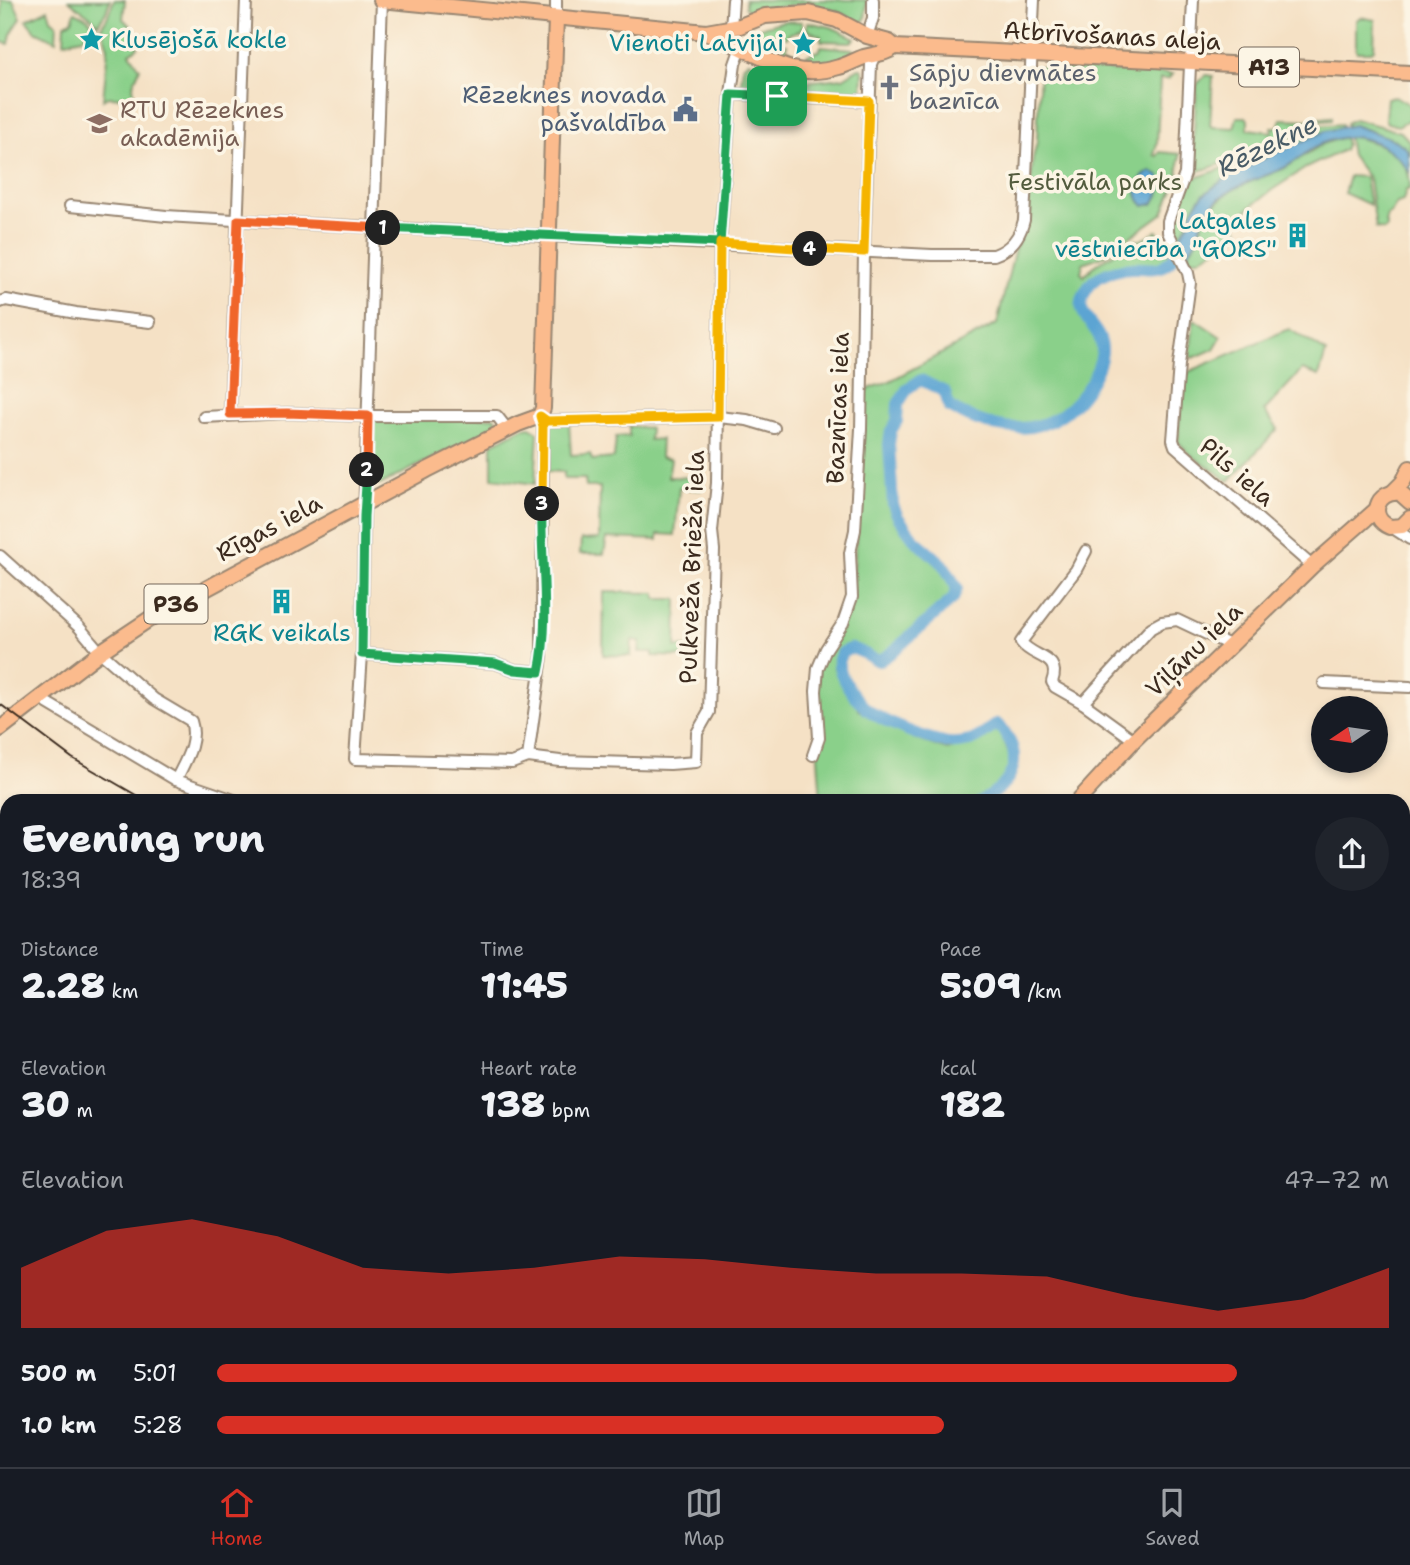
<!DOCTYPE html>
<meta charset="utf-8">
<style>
:root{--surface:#171b24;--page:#20242c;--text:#f1f3f6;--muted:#9ea1a6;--line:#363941;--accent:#d93025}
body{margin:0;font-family:"Shantell Sans",sans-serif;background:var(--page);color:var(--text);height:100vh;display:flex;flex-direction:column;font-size:26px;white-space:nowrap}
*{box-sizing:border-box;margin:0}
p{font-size:23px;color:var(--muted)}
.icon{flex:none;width:38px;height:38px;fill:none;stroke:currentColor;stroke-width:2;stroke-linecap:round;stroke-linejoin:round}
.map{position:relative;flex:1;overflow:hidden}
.side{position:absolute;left:0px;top:794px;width:1410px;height:674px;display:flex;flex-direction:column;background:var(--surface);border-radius:21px 21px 0 0;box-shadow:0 4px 10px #0003}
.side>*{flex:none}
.needle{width:46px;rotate:257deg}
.fabs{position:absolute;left:1311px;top:696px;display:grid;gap:14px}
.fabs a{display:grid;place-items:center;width:77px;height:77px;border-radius:50%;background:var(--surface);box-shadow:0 4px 10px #0003;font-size:35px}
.pin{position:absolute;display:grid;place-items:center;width:60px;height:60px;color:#fff;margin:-30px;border-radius:14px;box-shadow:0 4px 10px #0006}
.km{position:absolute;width:35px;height:35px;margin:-18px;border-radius:50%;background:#222;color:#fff;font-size:19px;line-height:35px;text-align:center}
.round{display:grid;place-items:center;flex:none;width:74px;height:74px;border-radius:37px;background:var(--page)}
.head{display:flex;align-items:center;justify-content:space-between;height:119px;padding:0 21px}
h1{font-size:38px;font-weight:800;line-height:52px}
.figures{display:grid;grid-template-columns:repeat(3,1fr);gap:10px;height:119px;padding:7px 21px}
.figures div{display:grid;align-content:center}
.figures b{font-size:35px;font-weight:800}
.figures small{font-size:19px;font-weight:400}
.figures p{font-size:19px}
.chart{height:196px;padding:14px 21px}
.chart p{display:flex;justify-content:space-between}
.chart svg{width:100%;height:126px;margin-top:7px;fill:var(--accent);opacity:.7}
ul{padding:0 21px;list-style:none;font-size:23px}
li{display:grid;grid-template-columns:112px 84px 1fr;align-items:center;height:52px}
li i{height:18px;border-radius:9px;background:var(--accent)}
.tabs{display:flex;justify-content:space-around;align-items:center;height:98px;border-top:2px solid var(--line);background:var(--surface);font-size:19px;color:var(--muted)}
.tabs a{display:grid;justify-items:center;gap:4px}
.tabs .selected{color:var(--accent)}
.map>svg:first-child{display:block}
.green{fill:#8ad08a;stroke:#627d54;stroke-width:2}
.water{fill:#5ca4d3;stroke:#4c6778;stroke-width:2}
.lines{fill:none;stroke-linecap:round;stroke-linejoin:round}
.river{stroke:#5ca4d3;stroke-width:12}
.minor-casing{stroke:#988672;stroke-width:14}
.major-casing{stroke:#988672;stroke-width:18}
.minor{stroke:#fff;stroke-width:10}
.major{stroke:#fbbb8d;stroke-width:14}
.rail{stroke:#3b2a1e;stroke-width:2}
.split-1-casing{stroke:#fff;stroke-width:14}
.split-2-casing{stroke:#fff;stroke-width:14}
.split-3-casing{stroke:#fff;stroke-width:14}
.split-4-casing{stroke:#fff;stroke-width:14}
.split-5-casing{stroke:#fff;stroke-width:14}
.split-1{stroke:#22a559;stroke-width:9}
.split-2{stroke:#f0652b;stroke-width:9}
.split-3{stroke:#22a559;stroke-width:9}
.split-4{stroke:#f5b400;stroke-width:9}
.split-5{stroke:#f5b400;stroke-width:9}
.labels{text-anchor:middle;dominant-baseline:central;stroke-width:7;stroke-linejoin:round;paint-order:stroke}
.shield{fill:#fcf5e5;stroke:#75675a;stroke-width:2}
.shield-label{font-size:23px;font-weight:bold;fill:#3b2a1e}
.street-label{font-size:24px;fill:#3b2a1e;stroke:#fcf5e5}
.culture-label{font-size:24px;fill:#0d838f;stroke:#fcf5e5;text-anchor:end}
.worship-label{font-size:24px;fill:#5b616d;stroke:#fcf5e5;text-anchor:start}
.service-label{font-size:24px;fill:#4e5e75;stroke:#fcf5e5;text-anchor:end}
.education-label{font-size:24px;fill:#785e54;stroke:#fcf5e5;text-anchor:start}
.park-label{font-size:24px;fill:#535c3e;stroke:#fcf5e5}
.water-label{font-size:26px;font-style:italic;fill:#485b66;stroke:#fcf5e5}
</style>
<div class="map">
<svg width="1410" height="1467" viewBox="0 0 1410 1467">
<rect width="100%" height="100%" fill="#fcf5e5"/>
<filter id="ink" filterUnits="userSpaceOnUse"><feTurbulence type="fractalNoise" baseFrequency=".0143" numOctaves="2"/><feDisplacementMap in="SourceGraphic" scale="14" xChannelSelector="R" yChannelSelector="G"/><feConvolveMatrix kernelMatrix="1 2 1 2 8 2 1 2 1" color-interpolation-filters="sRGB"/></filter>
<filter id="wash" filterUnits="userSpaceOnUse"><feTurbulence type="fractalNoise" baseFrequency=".00686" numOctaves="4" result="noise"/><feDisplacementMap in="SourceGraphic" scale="28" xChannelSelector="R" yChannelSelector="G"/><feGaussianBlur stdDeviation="1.57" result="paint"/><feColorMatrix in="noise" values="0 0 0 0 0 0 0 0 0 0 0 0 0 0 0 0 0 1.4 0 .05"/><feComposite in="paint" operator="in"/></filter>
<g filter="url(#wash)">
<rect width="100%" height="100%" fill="#f5e1c5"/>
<!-- green -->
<g class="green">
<path d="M0,0H13L21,18L11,34L9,44L0,42L2,3Z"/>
<path d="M69,0H110L106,12L98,24C89,14 78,9 69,0Z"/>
<path d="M114,0H125L123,19L132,27L138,47L130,53L140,68L133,84L134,98L108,97L103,100L108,47L101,27L107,18Z"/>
<path d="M745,0H867L865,19L861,23C852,20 845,14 836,11C808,0 779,6 750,12L745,7Z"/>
<path d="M48,9L51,19L57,24L56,41L35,31L26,20Z"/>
<path d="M75,12L87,18L96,27L82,38L64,42L65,24L72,21Z"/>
<path d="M1360,17L1375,20L1374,49L1370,52H1357L1356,49V21Z"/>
<path d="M784,21L802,22V30L788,34L787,38L757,35L755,29Z"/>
<path d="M807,22L831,27L855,38L851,42L821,41V36L807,30Z"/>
<path d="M756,41L787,44L786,48L800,56L799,64L782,61L753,46Z"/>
<path d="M821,46L852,49L855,53L829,64L806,65V56L820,50Z"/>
<path d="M749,61L776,78L797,81L798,92L744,88L741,85L743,66Z"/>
<path d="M1040,66L1173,74L1168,79H1160L1157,143L1154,155L1157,156L1160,152L1180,154L1178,177L1163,213L1105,255L1083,263L1081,273L1084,276L1094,266L1136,239L1139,241L1157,231L1172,260C1149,277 1115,262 1093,283C1089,286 1086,292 1085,297C1077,323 1099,324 1101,349C1102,363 1092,381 1083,391C1076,399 1069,409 1061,415C1024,437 985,420 949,407L945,392L921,380L912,385L898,404L897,421L891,431L889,444L893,505L898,517L915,540L943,564L957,588L953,599L891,653L879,661L858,645L837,650L834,668L859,710L916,739L947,750L983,740L981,737L997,724L1014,766L992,796L980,801H821L817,743L818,668L852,597L866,390L890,381L997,324L1015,248L1027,226L1033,158L1037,142Z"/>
<path d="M859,68H862L863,71L862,96L804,93L805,82L843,78Z"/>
<path d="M1206,75L1213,76L1210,125L1212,127L1234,128L1237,117H1246L1248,120V129L1272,132V127H1278L1281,119L1307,120L1332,117V120L1313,122L1279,145L1194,173L1193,144L1197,84Z"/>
<path d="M1395,96L1410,105V119L1398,126L1387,123L1385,119L1387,98Z"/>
<path d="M1354,119L1401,132L1410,142V154C1398,136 1372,134 1354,125L1347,127L1346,123Z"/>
<path d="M1342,124V128C1316,133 1295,146 1271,157C1243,170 1212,182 1194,208C1189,216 1188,227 1179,237L1175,220L1192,179L1279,149L1314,126Z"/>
<path d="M1353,136C1383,147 1410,149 1410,189L1406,190L1403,201L1397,203L1391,213L1387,215L1385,222L1387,227L1384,230L1376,228L1369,179L1351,155L1348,137Z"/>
<path d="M1344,137L1346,144L1344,150L1306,168L1272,190L1250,207L1235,222L1240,233L1199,259H1190L1188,254L1198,238L1204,215L1228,192L1247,181L1283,169L1323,144Z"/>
<path d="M1349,176L1365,177L1370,205L1344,193Z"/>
<path d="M1194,319L1221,337L1214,349L1193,358L1190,356Z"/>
<path d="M1289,329L1326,352L1319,376L1302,370L1264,411L1278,429L1229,481L1191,455L1178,442L1181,396L1188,372Z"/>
<path d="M494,417L500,424L380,485L370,481L372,420Z"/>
<path d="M545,422H569L571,455L590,454L592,460L614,458L616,437L629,436V426L650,428L649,440L661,439L660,457L671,459L668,477L702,478L701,490L679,488L675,535L658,534V540L607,538L604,554H580L581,540L599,539L600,487H586L585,479H564V472L544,471Z"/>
<path d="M530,427L538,432L535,484L492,478V444L523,428Z"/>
<path d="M604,592L656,593V599H677L676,647L699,648V657L653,656V652H639L640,641L632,640L631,656L603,655Z"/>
<path d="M0,1314H4L7,1325V1461H63L65,1467H0Z"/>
<path d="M203,1461H373L366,1467H206Z"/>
</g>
<!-- water -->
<g class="water">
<path d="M1354,125C1368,132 1401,138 1408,151C1410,157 1410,167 1410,173C1387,138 1351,127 1313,148C1303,155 1293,164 1282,169C1255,181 1222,188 1204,215C1200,221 1200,229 1198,235C1196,242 1191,248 1188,254L1179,237L1190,221L1192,210L1203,195L1223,180L1254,163L1325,131Z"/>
<path d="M1151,171L1160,177L1161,190L1153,204L1144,206C1132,195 1136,178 1151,171Z"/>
</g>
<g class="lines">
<!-- river -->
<g class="river">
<path d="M980,802C1015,784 1027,754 997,724C987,730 981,738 970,741C962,743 951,744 943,742C922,737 885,723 868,710C856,701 821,657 850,649C856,647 870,658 879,661L891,653L953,599L957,588L943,564L915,540L898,517L893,505L889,444L891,431L897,421L898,404L908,388L921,380L945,392L949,407C998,434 1050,441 1086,390C1094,378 1101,365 1102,351C1103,322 1065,317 1090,285C1100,272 1124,267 1140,268C1147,268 1153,270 1161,267C1174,262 1185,244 1192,232"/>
<path d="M395,1467L415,1463L475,1461"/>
</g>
</g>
</g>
<g filter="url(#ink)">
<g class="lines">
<defs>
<g id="minor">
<path d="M382,0L364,516L362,654L355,759L512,763L528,757"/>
<path d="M1193,0L1185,174L1168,221V232L1188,273L1190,283L1179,364L1173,440L1175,446L1312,566"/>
<path d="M556,18V0"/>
<path d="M731,28L733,0"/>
<path d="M867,36L873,18V0"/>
<path d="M731,94L869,101"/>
<path d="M70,206L166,216L270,222L932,255H994C1011,249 1020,237 1024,220L1034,0"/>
<path d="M0,302L6,300L76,313L150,322"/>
<path d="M230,414L246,0"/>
<path d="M540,416L546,421L718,417L747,420L774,428"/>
<path d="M204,417L287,413L368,416H497L507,429"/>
<path d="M1393,528L1410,539"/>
<path d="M1086,551L1076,570L1021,642C1033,659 1062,655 1052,682L1055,687L1083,703L1134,740"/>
<path d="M0,556L79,627L100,652L154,699L191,721C198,742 185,761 176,780"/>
<path d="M362,654L495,663L515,670L539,672"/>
<path d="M1324,683L1410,687"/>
<path d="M47,703L176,780L240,802"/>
<path d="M1083,703L1151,628L1162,622L1177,620L1232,646"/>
<path d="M813,755L819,738L816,691L818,668L826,649L843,623L852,597L850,553L855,530L861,429L864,252L871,64L875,55"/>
<path d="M528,757L560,761L670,764L696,762L697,733L709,712L714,550L712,531L717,483L720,243L731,94L735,64L741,47"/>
<path d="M528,757L542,656L543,426L540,416"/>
<path d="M1404,1014H1410"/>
<path d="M0,1233L7,1229"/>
<path d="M0,1286H7"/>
<path d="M1404,1447L1410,1456"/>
</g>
<g id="major">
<path d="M381,0L706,32L740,26L765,16L808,13L837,20L867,36L889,42L895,47L1410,73"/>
<path d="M706,32C716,39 729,41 740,47C775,64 799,79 839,67C847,65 855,60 864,57C875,54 886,54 895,47"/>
<path d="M1393,492L1403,482L1410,468"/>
<path d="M1410,502L1400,493C1376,490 1368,518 1390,527L1402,526L1410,518"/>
<path d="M0,729L100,652L148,620L427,470L518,424L540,416L543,408L556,18"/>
<path d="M1077,802L1134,740L1312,566L1376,510"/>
<path d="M726,1467L729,1461"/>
</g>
</defs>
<!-- minor casing -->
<use href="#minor" class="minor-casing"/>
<!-- major casing -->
<use href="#major" class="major-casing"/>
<!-- minor -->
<use href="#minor" class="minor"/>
<!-- major -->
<use href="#major" class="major"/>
<!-- rail -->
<g class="rail">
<path d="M0,704L72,758L148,802"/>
<path d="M0,868H7"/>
<path d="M1404,902H1410"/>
</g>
</g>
</g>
<g class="lines" filter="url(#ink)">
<defs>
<path id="split-1" d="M383,228L720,243L731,94L777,96"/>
<path id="split-2" d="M367,470L368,416L287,413L230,414L238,220L383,228"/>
<path id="split-3" d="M367,470L364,516L362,654L495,663L515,670L539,672C551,617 540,559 542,504"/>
<path id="split-4" d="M542,504L543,426L540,416L547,421L718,417L720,243L810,249"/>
<path id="split-5" d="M777,96L869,101L864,252L810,249"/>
</defs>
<!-- split-1 casing -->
<use href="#split-1" class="split-1-casing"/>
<!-- split-2 casing -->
<use href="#split-2" class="split-2-casing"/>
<!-- split-3 casing -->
<use href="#split-3" class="split-3-casing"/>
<!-- split-4 casing -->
<use href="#split-4" class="split-4-casing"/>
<!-- split-5 casing -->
<use href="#split-5" class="split-5-casing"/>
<!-- split-1 -->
<use href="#split-1" class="split-1"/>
<!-- split-2 -->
<use href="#split-2" class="split-2"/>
<!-- split-3 -->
<use href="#split-3" class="split-3"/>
<!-- split-4 -->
<use href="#split-4" class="split-4"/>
<!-- split-5 -->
<use href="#split-5" class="split-5"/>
</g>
<!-- icons -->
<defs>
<symbol id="sight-bare" viewBox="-9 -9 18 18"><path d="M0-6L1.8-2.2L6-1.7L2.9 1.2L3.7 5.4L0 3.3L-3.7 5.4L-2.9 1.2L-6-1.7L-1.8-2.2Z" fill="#0f9aa8" stroke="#fcf5e5" stroke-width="2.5" paint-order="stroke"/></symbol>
<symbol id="church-bare" viewBox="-9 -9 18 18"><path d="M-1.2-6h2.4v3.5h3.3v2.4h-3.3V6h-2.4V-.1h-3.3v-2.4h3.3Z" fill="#6b7280" stroke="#fcf5e5" stroke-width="2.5" paint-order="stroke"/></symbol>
<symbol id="civic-bare" viewBox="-9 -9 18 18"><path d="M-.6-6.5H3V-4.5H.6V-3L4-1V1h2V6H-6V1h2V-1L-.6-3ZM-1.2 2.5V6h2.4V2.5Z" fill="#5c6f8a" stroke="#fcf5e5" stroke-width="2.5" paint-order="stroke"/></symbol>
<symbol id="university-bare" viewBox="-9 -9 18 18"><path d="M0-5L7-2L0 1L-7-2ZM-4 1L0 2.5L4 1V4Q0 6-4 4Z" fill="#8d6e63" stroke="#fcf5e5" stroke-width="2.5" paint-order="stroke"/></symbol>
<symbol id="building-bare" viewBox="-9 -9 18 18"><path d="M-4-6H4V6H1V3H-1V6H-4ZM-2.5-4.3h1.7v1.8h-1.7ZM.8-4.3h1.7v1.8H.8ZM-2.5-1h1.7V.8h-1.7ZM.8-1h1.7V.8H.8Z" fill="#0f9aa8" stroke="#fcf5e5" stroke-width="2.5" paint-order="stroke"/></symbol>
</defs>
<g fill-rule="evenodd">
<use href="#sight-bare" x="74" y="22" width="35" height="35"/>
<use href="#sight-bare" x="786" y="26" width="35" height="35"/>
<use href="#church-bare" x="872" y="70" width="35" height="35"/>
<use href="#civic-bare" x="668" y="92" width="35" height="35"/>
<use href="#university-bare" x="82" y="106" width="35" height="35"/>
<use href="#building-bare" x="1280" y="218" width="35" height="35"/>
<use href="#building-bare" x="264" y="584" width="35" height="35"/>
</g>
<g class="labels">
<!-- shield labels -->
<g class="shield">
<rect x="1239" y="47.5" width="60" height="39" rx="5"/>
<rect x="144.5" y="584.5" width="63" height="39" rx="5"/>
</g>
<g class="shield-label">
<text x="1269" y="67">A13</text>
<text x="176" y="604">P36</text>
</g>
<!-- street labels -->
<g class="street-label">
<text transform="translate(1112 36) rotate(3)">Atbrīvošanas aleja</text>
<text transform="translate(838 408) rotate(-88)">Baznīcas iela</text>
<text transform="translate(1237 472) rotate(41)">Pils iela</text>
<text transform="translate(269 528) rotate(-28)">Rīgas iela</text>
<text transform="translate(692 567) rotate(-88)">Pulkveža Brieža iela</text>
<text transform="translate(1194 650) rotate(-44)">Viļānu iela</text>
</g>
<!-- culture labels -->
<g class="culture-label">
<text x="111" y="40" text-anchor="start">Klusējošā kokle</text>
<text x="784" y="43">Vienoti Latvijai</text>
<text x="1277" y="221">Latgales<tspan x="1277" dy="28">vēstniecība "GORS"</tspan></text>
<text x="282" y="633" text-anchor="middle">RGK veikals</text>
</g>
<!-- worship labels -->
<g class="worship-label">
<text x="909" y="73">Sāpju dievmātes<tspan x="909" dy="28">baznīca</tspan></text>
</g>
<!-- service labels -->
<g class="service-label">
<text x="666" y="95">Rēzeknes novada<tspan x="666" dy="28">pašvaldība</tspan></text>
</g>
<!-- education labels -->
<g class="education-label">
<text x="120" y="110">RTU Rēzeknes<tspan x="120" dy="28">akadēmija</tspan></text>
</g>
<!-- park labels -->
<g class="park-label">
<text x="1095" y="182">Festivāla parks</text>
</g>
<!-- water labels -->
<g class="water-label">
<text transform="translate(1267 145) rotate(-26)">Rēzekne</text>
</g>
</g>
</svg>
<div class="fabs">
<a><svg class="needle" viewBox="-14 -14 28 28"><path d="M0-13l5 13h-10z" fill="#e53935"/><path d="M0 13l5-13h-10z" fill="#9ea1a6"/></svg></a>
</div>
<div class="pin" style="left:777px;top:96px;background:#1e9e55"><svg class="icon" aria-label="arrive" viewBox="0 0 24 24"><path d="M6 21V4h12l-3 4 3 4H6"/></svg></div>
<b class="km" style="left:383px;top:228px">1</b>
<b class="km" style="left:367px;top:470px">2</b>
<b class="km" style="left:542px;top:504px">3</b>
<b class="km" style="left:810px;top:249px">4</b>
<section class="side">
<div class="head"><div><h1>Evening run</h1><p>18:39</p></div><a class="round"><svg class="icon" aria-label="share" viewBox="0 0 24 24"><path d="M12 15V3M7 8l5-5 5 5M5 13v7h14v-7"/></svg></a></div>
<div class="figures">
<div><p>Distance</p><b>2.28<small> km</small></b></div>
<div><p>Time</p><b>11:45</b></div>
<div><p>Pace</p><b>5:09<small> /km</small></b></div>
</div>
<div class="figures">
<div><p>Elevation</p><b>30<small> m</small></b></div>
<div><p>Heart rate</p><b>138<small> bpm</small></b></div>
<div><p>kcal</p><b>182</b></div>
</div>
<div class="chart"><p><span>Elevation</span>47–72 m</p>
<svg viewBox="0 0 160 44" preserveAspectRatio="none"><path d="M0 44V23L10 10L20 6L30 12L40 23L50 25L60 23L70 19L80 20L90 23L100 25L110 25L120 26L130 33L140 38L150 34L160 23V44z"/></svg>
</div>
<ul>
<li><b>500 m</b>5:01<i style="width:87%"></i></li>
<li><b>1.0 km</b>5:28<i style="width:62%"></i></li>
</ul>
</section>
</div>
<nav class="tabs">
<a class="selected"><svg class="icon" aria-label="home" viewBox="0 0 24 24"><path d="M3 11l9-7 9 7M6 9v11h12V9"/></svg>Home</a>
<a><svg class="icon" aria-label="map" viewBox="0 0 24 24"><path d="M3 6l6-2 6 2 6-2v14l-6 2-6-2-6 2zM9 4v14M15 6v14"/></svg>Map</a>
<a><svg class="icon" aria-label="saved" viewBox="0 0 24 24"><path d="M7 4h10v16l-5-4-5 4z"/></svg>Saved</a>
</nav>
